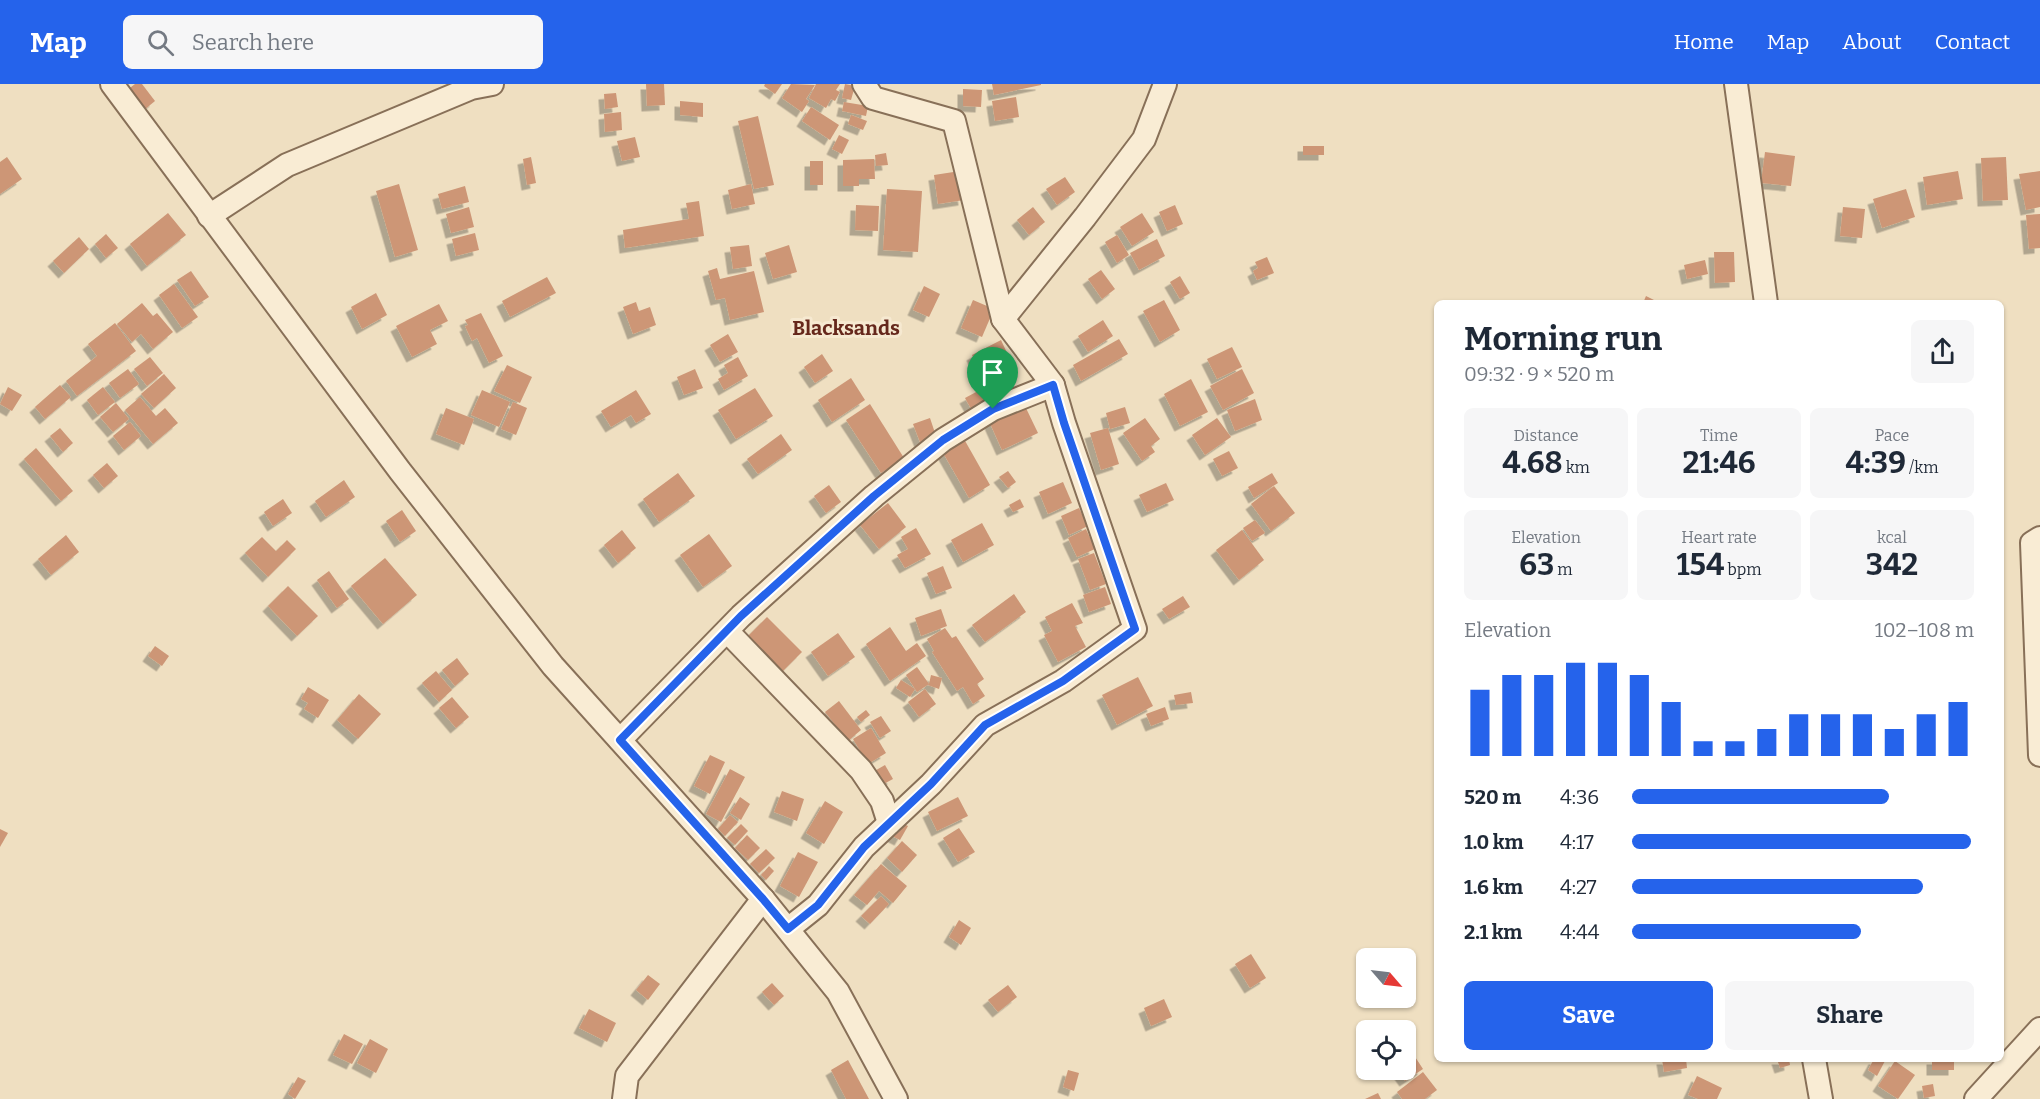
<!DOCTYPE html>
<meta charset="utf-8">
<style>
:root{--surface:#fff;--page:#f6f6f7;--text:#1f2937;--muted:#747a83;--accent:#2563eb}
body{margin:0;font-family:Bitter,serif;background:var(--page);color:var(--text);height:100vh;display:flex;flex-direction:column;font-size:22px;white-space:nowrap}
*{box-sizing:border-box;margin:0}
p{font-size:20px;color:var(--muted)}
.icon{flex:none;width:33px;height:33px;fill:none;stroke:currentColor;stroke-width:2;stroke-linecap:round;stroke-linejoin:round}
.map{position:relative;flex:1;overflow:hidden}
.drawer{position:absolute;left:1434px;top:216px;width:570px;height:762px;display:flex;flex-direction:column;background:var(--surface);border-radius:9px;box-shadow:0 2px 4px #0004}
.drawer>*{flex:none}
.needle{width:39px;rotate:118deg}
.buttons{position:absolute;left:1356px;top:864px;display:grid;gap:12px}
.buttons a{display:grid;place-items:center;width:60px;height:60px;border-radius:9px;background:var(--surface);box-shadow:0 2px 4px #0004;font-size:30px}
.pin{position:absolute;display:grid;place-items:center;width:51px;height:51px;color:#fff;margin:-62px -26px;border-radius:50% 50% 50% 0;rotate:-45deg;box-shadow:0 0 6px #0007}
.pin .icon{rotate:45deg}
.round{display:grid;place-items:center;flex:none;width:63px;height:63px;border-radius:9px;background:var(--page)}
.summary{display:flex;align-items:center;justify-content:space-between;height:102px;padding:0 30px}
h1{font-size:33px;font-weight:700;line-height:45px}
.metrics{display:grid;grid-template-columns:repeat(3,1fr);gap:9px;height:102px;padding:6px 30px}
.metrics div{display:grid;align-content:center;border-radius:9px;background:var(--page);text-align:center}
.metrics b{font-size:30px;font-weight:700}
.metrics small{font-size:16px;font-weight:400}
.metrics p{font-size:16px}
.chart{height:168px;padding:12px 30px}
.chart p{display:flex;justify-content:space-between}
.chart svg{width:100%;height:108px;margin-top:6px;stroke:var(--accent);stroke-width:6}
.cta{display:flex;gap:12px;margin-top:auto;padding:12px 30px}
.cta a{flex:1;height:69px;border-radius:9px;background:var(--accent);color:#fff;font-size:24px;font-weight:700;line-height:69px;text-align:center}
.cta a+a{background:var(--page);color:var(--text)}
ul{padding:0 30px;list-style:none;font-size:20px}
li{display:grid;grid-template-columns:96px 72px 1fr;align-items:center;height:45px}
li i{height:15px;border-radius:8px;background:var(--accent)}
header{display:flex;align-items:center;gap:36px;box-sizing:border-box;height:84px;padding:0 30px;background:var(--accent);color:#fff}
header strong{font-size:28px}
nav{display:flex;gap:33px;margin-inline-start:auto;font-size:21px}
.search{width:420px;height:54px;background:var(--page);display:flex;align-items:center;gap:15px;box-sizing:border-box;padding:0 21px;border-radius:9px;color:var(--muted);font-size:22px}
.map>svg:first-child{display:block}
.building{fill:#cd9676;filter:url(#shadow)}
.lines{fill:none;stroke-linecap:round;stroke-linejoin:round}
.street-casing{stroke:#887058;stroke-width:26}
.street{stroke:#f9ecd4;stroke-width:22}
.route-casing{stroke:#fff;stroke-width:12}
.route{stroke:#2563eb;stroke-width:8}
.labels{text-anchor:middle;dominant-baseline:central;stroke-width:6;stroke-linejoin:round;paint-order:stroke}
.neighbourhood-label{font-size:20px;font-weight:bold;fill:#65271b;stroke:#f6e9d1}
</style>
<header>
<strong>Map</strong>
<div class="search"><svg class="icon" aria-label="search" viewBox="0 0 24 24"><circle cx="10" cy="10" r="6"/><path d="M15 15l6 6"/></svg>Search here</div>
<nav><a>Home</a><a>Map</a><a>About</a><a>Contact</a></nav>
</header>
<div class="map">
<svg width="2040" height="1015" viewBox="0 0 2040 1015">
<defs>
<filter id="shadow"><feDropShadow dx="-5.5" dy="5.5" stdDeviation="0" flood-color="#0004"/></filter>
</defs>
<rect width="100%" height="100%" fill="#efdfc1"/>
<!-- building -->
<g class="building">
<path d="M135,0H142L155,17L138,31L122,10Z"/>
<path d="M646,0H664L665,21L647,22Z"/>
<path d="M765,0H782L775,10L764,2Z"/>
<path d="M791,0L815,1L806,15L809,17L802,28L782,14Z"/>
<path d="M816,0H840L836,6L840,8L835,17L831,15L826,24L809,14Z"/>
<path d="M845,0L855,2L851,16L842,14Z"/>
<path d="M992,0H1041V1L994,11Z"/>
<path d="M963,5L982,6L981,23L963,22Z"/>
<path d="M616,9L618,23L605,25L604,10Z"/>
<path d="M1016,13L1019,33L995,37L992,17Z"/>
<path d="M680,17L703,19V33L680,31Z"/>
<path d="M844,18L868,22L866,32L842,27Z"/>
<path d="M811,23L839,41L830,56L802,37Z"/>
<path d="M621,28L622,46L605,48L604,30Z"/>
<path d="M851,31L867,37L863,46L848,40Z"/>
<path d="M758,32L774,101L754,105L738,37Z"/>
<path d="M839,51L849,56L842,70L832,65Z"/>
<path d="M635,53L640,73L622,77L617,57Z"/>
<rect x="1303" y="62" width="21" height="9"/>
<path d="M1765,68L1795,72L1791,102L1761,99Z"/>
<path d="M886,69L888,81L876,82L875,71Z"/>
<path d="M7,73L22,95L0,110V78Z"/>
<path d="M531,73L536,99L527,101L523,75Z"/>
<path d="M2006,73L2008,116L1983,117L1981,74Z"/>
<path d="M874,75L875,95H859V102H843V76Z"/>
<rect x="810" y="77" width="13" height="24"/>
<path d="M960,87L964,116L938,120L934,91Z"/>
<path d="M1958,87L1963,115L1927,121L1923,93Z"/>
<path d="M2040,87V123L2026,126L2019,90Z"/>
<path d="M1065,93L1075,108L1057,121L1046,105Z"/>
<path d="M399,100L418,166L395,173L376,107Z"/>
<path d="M751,100L755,120L732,125L728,106Z"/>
<path d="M465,102L469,118L442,125L438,110Z"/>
<path d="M887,105L922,107L918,168L883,166Z"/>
<path d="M1906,105L1915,133L1882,144L1873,115Z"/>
<path d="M699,117L704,152L625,164L623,146L689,135L686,119Z"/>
<path d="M856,121L879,122L878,147L855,146Z"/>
<path d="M1175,121L1183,140L1167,147L1159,128Z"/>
<path d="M469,123L474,143L451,149L446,130Z"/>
<path d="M1033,123L1045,138L1029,151L1017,136Z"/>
<path d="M1843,123L1865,125L1862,154L1840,152Z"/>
<path d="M168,129L186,151L147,182L130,160Z"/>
<path d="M1142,129L1154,148L1132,162L1120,143Z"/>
<path d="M2040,130V164L2029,165L2026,131Z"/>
<path d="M475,149L479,166L456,172L452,155Z"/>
<path d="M106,150L118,164L106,174L95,160Z"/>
<path d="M1117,151L1129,171L1117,179L1105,158Z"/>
<path d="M79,153L89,165L64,189L53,177Z"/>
<path d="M1157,155L1165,172L1139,186L1130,169Z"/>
<path d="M749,161L752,182L733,185L730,163Z"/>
<path d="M789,161L797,188L773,195L765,169Z"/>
<path d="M1714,168H1734L1735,198L1715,199Z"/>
<path d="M1267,173L1274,189L1257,196L1253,187L1258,184L1255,178Z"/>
<path d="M1705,176L1708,190L1687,195L1684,181Z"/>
<path d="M717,184L720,195L754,187L764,228L730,236L725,214L716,216L708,187Z"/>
<path d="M1101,186L1115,205L1102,215L1088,195Z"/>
<path d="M191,187L209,213L195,222L177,196Z"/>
<path d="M1180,192L1190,209L1180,215L1170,198Z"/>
<path d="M547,193L556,209L510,233L502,217Z"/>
<path d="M174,200L198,233L182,244L159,211Z"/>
<path d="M924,202L940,210L929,233L913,226Z"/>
<path d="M376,209L387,231L362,245L351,223Z"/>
<path d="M1646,212L1656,217L1655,219H1643Z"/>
<path d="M973,216L994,225L982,253L961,244Z"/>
<path d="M1164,216L1180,246L1160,258L1143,227Z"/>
<path d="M636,218L639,227L650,223L656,241L633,250L623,223Z"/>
<path d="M142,219L153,232L157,229L173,248L153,265L141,250L132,258L117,240Z"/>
<path d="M439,220L448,237L430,246L437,260L412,273L396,242Z"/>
<path d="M481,229L503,272L489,279L477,254L472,257L465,242L468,241L465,236Z"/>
<path d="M1103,236L1113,252L1088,268L1078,252Z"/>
<path d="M115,239L136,267L77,312L66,297L97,272L88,260Z"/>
<path d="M728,250L738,268L720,278L710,261Z"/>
<path d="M1119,255L1128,270L1081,297L1073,281Z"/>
<path d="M1001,256L1008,271L979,286L972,271Z"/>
<path d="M1232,263L1242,283L1217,295L1207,275Z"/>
<path d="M822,270L833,287L815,299L804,283Z"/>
<path d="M150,273L163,289L147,302L134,285Z"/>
<path d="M738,273L748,292L724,306L718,295L728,289L724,281Z"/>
<path d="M507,281L532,293L520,319L494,307Z"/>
<path d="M128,285L139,300L120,314L109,299Z"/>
<path d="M695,285L703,304L684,311L677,293Z"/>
<path d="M1242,285L1254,309L1223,326L1210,302Z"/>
<path d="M164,290L176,304L154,324L141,310Z"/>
<path d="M851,294L865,316L832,338L818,316Z"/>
<path d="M1002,294L1011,310L974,330L965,314Z"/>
<path d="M1191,295L1208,328L1180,342L1164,310Z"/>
<path d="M60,301L71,313L45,335L35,323Z"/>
<path d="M8,303L22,311L12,327L0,320Z"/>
<path d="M103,303L115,318L98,331L87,316Z"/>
<path d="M755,304L773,332L736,355L718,326Z"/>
<path d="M482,306L510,318L499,343L471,331Z"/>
<path d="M636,306L651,330L636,339L631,331L611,343L601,327Z"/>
<path d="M140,313L156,332L165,324L178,339L153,360L125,326Z"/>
<path d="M1255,315L1262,336L1235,347L1227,326Z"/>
<path d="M513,318L527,324L516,351L501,345Z"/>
<path d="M116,319L129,335L113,348L100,333Z"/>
<path d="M870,320L904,374L881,389L846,336Z"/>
<path d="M1024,320L1038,349L1002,366L989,337Z"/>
<path d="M1125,323L1130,339L1110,345L1106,329Z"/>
<path d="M446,324L474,335L464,361L436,350Z"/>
<path d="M930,334L936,352L920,358L913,340Z"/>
<path d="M1145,334L1160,355L1151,362L1155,368L1142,377L1123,349Z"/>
<path d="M1217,334L1231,353L1205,371L1192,351Z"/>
<path d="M130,338L141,352L124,366L113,352Z"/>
<path d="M60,344L73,359L63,368L50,352Z"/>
<path d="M1108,344L1119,380L1101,386L1090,349Z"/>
<path d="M781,350L792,366L758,390L747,375Z"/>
<path d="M964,355L990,401L969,414L942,367Z"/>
<path d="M36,364L73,407L61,417L24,375Z"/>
<path d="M1229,367L1238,384L1222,392L1213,375Z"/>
<path d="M107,379L118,392L104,404L93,391Z"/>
<path d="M1008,387L1016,398L1008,404L999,393Z"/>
<path d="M678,389L695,412L659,438L643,415Z"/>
<path d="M1272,389L1278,399L1254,414L1248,403Z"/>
<path d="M344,396L355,413L326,433L315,417Z"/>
<path d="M1063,398L1072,419L1048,430L1039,408Z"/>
<path d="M1166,399L1174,416L1147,428L1139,411Z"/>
<path d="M829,401L841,418L826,429L814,412Z"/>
<path d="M1274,402L1295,429L1271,447L1251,420Z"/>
<path d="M283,415L292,429L273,442L264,428Z"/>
<path d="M1020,415L1024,423L1013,428L1009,421Z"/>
<path d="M888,419L906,443L879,465L860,441Z"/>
<path d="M1079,424L1088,442L1069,451L1061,432Z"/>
<path d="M402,426L416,447L400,458L386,437Z"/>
<path d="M1255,436L1265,449L1252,457L1243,444Z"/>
<path d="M982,439L994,461L963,478L951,456Z"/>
<path d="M916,444L931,470L905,484L897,471L908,465L901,453Z"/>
<path d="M1086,445L1095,465L1077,473L1068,454Z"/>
<path d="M622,446L636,464L618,479L604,461Z"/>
<path d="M1242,446L1264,476L1239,496L1216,466Z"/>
<path d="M709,450L732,482L703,503L680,471Z"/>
<path d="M66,451L79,468L51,491L38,475Z"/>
<path d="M262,453L276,467L287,456L296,465L268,493L245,469Z"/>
<path d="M1094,469L1106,500L1090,506L1078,475Z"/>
<path d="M385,474L417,511L383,540L351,502Z"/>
<path d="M943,482L952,504L936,510L927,489Z"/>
<path d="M329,487L349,515L337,524L317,496Z"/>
<path d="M288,502L318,532L297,552L268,522Z"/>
<path d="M1105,503L1111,520L1089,528L1083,511Z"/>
<path d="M1014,510L1026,528L985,558L972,541Z"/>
<path d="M1183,512L1190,523L1169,535L1162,525Z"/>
<path d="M1072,519L1083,539L1075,542L1086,563L1058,578L1044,551L1052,547L1045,533Z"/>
<path d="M941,525L947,542L921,552L915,534Z"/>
<path d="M767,533L802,568L779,591L744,556Z"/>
<path d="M890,543L906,567L917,559L926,572L890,597L866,560Z"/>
<path d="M945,544L952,554L956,552L984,595L977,600L985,612L973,620L963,603L957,607L932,568L934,567L927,555Z"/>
<path d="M838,549L855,573L828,592L811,568Z"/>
<path d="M155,562L169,572L162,582L148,572Z"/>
<path d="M457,574L469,590L455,602L442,586Z"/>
<path d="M917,583L929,600L931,591L942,594L939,605L928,601L929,600L917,608L906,591Z"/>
<path d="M436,587L452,606L439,618L422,599Z"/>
<path d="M1138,593L1153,622L1117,641L1102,611Z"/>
<path d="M901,596L915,605L910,613L896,604Z"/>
<path d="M308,603L329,616L318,634L304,625L308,619L301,615Z"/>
<path d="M925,605L936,620L919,633L908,618Z"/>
<path d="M1191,608L1193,619L1176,621L1174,611Z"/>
<path d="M359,610L381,630L358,655L337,636Z"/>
<path d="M452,613L469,633L456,644L439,624Z"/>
<path d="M839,617L861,646L848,657L825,628Z"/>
<path d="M1165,623L1169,635L1151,642L1146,630Z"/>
<path d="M866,626L870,631L861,638L857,633Z"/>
<path d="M881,632L891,647L880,654L870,638Z"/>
<path d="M871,644L886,669L868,680L853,655Z"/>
<path d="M710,671L725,678L710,710L694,702Z"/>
<path d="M885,681L893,695L878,703L871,689Z"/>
<path d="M730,685L745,693L721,738L706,730Z"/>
<path d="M782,707L804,715L797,737L774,728Z"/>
<path d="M740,713L750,720L741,736L730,729Z"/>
<path d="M958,713L968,732L937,747L928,728Z"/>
<path d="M825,717L843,728L824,760L806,749Z"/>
<path d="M730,731L738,738L725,752L718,745Z"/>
<path d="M900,738L908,742L900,756L892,752Z"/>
<path d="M741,740L748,747L735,761L727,754Z"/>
<path d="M959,744L975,768L958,778L943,754Z"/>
<path d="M0,745L8,749L0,763Z"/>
<path d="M747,751L760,764L748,776L735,764Z"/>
<path d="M902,757L917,771L902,788L887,774Z"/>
<path d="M766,765L775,774L759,789L750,780Z"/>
<path d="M798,768L818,778L799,813L780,802Z"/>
<path d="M881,780L907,802L893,819L879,807L867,821L854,811Z"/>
<path d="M769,782L774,787L766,796L761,791Z"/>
<path d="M881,812L889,820L870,840L861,832Z"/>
<path d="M959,836L971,844L961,861L949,853Z"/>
<path d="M1251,870L1266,894L1250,904L1235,880Z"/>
<path d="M648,891L660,900L648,916L636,906Z"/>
<path d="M772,899L784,912L774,921L762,908Z"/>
<path d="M1008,901L1017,913L998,928L988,916Z"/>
<path d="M1164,915L1172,933L1151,942L1144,924Z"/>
<path d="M589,925L616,939L607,958L579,944Z"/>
<path d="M344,950L363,960L352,980L333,971Z"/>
<path d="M370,955L388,965L376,989L357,979Z"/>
<path d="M1406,959L1423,985L1405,997L1397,986H1406Z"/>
<path d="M1662,975H1686L1687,984L1664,988Z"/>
<path d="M1777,975H1789L1790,981L1780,984Z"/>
<path d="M1874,975H1886L1877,992L1868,986Z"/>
<rect x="1932" y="975" width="22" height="11"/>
<path d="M848,976L869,1015H846L831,986Z"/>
<path d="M1895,977L1915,991L1898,1015L1878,1002Z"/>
<path d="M1068,986L1079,989L1074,1007L1063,1003Z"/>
<path d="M1423,988L1437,1006L1425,1015H1402L1397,1008Z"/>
<path d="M1697,992L1722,1004L1717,1015H1698L1688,1011Z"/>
<path d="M298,993L306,997L295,1015L288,1010Z"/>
<path d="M1933,1000L1935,1012L1924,1014L1922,1002Z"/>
<path d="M1378,1009L1381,1015H1365Z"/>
</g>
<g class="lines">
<defs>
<g id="street">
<path d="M112,0L400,387L553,582L763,815L838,908L896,1015"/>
<path d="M1736,0L1766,219"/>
<path d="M209,132L287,81L471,4L492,0"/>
<path d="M1003,235L1085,133L1144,55L1165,0"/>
<path d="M2040,454L2032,459L2040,671"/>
<path d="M727,547L861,686L882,717L889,739"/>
<path d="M620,656L741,532L874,412L943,356L993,325L1053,301"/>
<path d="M788,845L818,821L864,763L931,700L985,641L1063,597L1135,545L1064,339L1053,301L1003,235L954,37L873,14L864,0"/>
<path d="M1814,975L1821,1015"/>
<path d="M624,1015L627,992L763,815"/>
<path d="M1976,1015L2040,945"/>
</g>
</defs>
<!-- street casing -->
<use href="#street" class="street-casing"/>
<!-- street -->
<use href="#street" class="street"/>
</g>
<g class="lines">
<defs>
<path id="route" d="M1053,301L1064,339L1135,545L1063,597L985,641L931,700L864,763L818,821L788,845L763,815L620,656L741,532L874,412L943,356L993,325Z"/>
</defs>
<!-- route casing -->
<use href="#route" class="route-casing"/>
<!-- route -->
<use href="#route" class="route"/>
</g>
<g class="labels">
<!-- neighbourhood labels -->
<g class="neighbourhood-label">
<text x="846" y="244">Blacksands</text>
</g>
</g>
</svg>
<div class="buttons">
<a><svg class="needle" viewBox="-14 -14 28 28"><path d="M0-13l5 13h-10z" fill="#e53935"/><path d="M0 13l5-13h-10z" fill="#747a83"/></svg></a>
<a><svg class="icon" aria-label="locate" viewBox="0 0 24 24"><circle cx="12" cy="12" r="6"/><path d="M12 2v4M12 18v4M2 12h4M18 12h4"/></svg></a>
</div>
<div class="pin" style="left:993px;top:325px;background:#1e9e55"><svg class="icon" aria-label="arrive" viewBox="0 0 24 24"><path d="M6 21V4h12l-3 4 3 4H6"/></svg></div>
<section class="drawer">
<div class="summary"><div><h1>Morning run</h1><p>09:32 · 9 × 520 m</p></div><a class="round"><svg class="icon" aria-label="share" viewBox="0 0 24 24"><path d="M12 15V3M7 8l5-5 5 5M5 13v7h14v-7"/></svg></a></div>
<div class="metrics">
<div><p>Distance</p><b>4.68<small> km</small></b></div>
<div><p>Time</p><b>21:46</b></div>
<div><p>Pace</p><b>4:39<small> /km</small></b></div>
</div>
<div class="metrics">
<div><p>Elevation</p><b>63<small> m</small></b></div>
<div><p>Heart rate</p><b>154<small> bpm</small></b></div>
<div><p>kcal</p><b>342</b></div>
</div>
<div class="chart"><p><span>Elevation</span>102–108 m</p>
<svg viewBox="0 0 160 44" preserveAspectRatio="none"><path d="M5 44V17M15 44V11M25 44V11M35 44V6M45 44V6M55 44V11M65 44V22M75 44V38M85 44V38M95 44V33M105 44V27M115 44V27M125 44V27M135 44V33M145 44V27M155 44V22"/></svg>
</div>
<ul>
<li><b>520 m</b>4:36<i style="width:75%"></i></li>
<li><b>1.0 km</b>4:17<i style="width:99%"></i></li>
<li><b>1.6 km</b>4:27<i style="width:85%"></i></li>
<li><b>2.1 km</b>4:44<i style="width:67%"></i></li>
</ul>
<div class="cta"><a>Save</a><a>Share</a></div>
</section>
</div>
